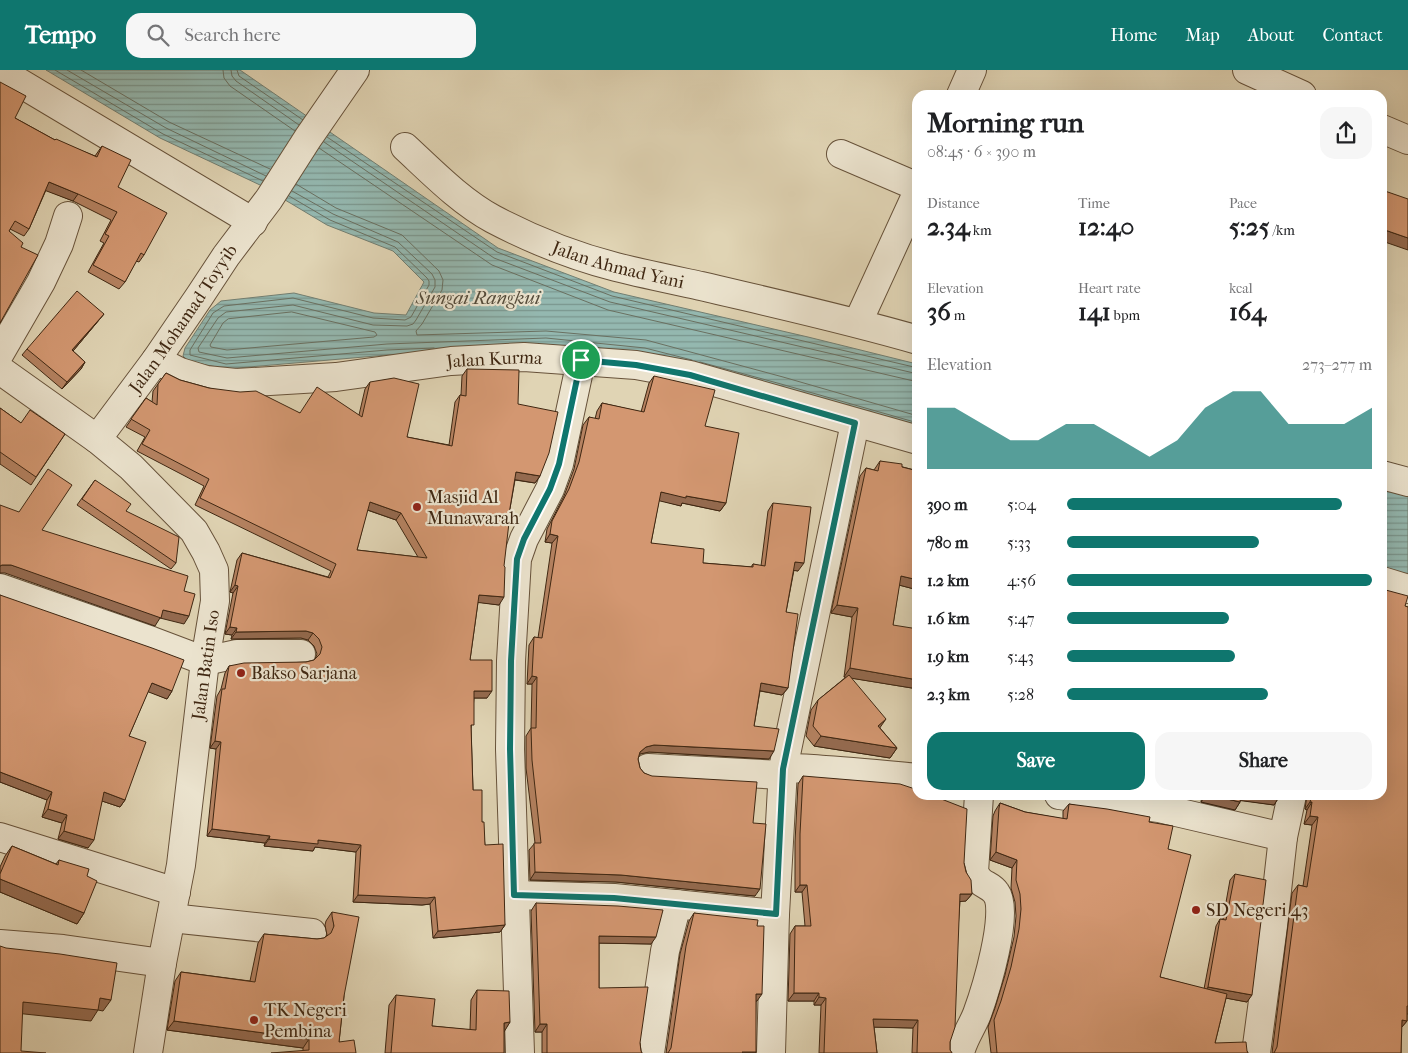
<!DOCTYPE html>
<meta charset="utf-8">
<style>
:root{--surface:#fff;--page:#f6f6f6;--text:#202124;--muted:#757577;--accent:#0f766e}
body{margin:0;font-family:"IM FELL French Canon",serif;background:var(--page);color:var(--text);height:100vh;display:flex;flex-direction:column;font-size:19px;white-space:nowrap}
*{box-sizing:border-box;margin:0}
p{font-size:16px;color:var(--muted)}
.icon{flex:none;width:28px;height:28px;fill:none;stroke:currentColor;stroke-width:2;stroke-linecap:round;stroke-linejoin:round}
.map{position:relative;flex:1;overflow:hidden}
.details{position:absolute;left:912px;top:20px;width:475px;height:710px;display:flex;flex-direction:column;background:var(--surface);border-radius:15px;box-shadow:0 5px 20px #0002}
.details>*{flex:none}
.pin{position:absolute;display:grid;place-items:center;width:42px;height:42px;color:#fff;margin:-21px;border:2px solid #fff;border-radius:50%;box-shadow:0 1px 5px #0007}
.round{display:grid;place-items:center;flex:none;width:52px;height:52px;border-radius:15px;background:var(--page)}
.head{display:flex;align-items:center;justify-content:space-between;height:85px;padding:0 15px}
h1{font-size:28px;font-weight:800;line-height:38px}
.stats{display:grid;grid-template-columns:repeat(3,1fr);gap:8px;height:85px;padding:5px 15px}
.stats div{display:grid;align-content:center}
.stats b{font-size:25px;font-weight:800}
.stats small{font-size:14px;font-weight:400}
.stats p{font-size:14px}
.chart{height:140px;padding:10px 15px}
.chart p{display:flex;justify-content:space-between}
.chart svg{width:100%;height:90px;margin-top:5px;fill:var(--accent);opacity:.7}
.primary-button{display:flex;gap:10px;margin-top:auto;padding:10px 15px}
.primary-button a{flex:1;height:58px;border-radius:15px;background:var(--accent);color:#fff;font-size:20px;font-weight:800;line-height:58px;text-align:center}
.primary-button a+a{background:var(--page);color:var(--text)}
ul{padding:0 15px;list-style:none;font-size:16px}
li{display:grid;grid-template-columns:80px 60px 1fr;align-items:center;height:38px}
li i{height:12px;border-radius:6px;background:var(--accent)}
header{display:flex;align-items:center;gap:30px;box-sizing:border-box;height:70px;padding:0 25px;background:var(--accent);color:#fff}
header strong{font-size:24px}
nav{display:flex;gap:28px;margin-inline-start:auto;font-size:18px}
.search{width:350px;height:45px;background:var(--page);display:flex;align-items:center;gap:12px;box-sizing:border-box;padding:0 18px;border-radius:15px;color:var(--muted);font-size:19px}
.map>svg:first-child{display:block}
.water{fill:url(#water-rules);stroke:#727e71}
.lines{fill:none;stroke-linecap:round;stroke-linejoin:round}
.shore{stroke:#6a7061;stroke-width:1}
.minor-casing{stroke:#67523a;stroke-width:30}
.minor{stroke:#ebe3ce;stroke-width:28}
.wall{fill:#b58261;stroke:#3f2712;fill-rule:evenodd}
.shaded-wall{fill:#946a4f;stroke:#3f2712}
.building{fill:#d39771;stroke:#3f2712;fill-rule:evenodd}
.route-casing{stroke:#fff;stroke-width:10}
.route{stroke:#0f766e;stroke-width:6}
.poi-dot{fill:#8f2418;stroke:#ebe3ce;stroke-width:2}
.labels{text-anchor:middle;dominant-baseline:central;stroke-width:4.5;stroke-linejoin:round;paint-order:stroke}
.street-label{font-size:18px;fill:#3f2712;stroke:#ebe3ce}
.poi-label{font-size:18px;fill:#3f2712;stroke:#ebe3ce;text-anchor:start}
.water-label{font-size:19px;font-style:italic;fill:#544b3a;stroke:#ebe3ce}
</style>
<header>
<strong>Tempo</strong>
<div class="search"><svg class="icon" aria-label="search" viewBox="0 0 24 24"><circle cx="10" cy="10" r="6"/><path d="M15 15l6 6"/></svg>Search here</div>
<nav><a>Home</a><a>Map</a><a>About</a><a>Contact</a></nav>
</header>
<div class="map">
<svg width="1408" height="983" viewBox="0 0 1408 983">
<defs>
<pattern id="water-rules" width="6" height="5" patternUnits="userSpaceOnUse" patternTransform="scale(1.25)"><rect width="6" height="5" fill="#94b8b0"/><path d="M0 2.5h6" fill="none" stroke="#7a968e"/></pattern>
</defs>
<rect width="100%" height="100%" fill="#e0d4b4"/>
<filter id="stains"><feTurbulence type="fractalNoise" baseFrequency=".004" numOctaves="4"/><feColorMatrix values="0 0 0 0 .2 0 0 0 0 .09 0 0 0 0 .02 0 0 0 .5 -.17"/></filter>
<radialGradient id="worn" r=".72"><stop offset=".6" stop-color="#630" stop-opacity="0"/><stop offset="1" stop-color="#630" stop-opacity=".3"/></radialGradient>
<!-- water -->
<g class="water">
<path d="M46,0H240L498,178L614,222L808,267L917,294V365L545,279L387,285L226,299L188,291L183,286L185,278L210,240L221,231L294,223L374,243L406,245L424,212L393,181L327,155L260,115L160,68Z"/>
<path d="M1382,417L1408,425V506L1383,499Z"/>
</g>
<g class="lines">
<!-- shore -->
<g class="shore">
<path d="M55,0L163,64L263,111"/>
<path d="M67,0L166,58L266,106"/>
<path d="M81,0L169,52L270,99"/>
<path d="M223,0L224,8L230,16L295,61"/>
<path d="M231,0L232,6L236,11L299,55"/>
<path d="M237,0L239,6L303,50"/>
<path d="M327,67L497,182L612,226L918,298"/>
<path d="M324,72L494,188L610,232L918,304"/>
<path d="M319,78L492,195L608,240L918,312"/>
<path d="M296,114L336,138L402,165L439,201L443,210L442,220L422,254L416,261L417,265L546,261L646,270L783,307L918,346"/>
<path d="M292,121L333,144L398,172L432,204L435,210V217L416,250L413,254L407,256L373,255L293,235L226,242L218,248L198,278L199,282L227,288L387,274L546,268L645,278L692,290"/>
<path d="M289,126L330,150L395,177L427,208L429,211V215L411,247L405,250L373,248L293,228L224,236L213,243L190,280V285L226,294L387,280L434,278"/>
<path d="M292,242L375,262L377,265L374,267L227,280L211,277L210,275L223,253L228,249Z"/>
<path d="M700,292L781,314L918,353"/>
</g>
<defs>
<g id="minor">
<path d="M1247,0L1302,25"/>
<path d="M0,1L253,152"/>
<path d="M961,25L972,0"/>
<path d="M1382,59L1408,70"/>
<path id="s1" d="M405,77C432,102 460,131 493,149C531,169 573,186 616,197C644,204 673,210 701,216C773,233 846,249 918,270"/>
<path d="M841,84L918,117"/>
<path d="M858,252L918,121"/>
<path d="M0,283L41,212L59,174L68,146"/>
<path id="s2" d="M156,290L180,302L206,310L236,313L336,307L451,291L524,287L636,295L690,305L918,370"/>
<path d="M0,300L97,369L131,397L194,461L206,482L214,500L215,531L205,591L181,795L162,893L148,983"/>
<path id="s3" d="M97,369L156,290L199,227L226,186L269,129L308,68L355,0"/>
<path d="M1382,405L1408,412"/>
<path d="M1382,511L1408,519"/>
<path d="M0,518L152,571L205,591L237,584H301"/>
<path d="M648,698L782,705"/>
<path d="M783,699L855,353"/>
<path d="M1059,725L1159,738L1283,767L1292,725"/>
<path d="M0,767L176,822"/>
<path d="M515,825L614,828L775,844"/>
<path d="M171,848L312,863"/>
<path d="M0,874L63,879L162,893"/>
<path d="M520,983L510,679L511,591L517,489L524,469L550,419L559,394L581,291"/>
<path d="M650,983L665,881L677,834"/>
<path d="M771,983L775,844L783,699C797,697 811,699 825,700C856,702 887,705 918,708"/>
<path d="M960,983C963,969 972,957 977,944C985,922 1010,842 996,823C989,813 981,817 974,802L979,725"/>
<path d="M1256,983L1273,856L1283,767"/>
</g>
</defs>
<!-- minor casing -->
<use href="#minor" class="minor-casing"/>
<!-- minor -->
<use href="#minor" class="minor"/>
</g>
<!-- wall -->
<g class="wall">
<path d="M15,48L55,70L95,86L102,76L144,185L139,192L136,191L125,212L119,219L88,202L104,173L100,171L111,150L73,131L46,120L29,159L24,166L10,159L9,161L21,177L0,253Z"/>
<path d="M99,250L73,281L85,292L81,299L62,319L22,285L27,279Z"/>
<path d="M467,299L518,334L540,406L535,413L515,410L509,444L499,535L478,532L470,590L487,628H474L471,659L473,720L482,752L485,775L505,855L500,862L433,868L430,834L422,835L353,832L356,782L315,777L313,781L264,776L265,773L207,766L216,679L210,678L217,626L221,619L225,603L229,596L306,592L314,590L315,589L317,584L314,576L308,570L301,568L231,569L232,565L225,564L233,523L230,522L237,490L242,483L328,507L331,501L195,435L204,416L137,381L145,367L126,357L146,328L152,332L153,321L166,303L180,310L209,318L300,343L359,345L365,319L370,312L407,367L449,375L455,332L460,325H461L462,306ZM367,440L396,450L418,487L357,480Z"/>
<path d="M654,306L705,356L726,433L720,441L682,433L681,436L659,430L651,473L703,493L751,497L753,494L761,496L768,441L773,433L798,501L794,500L786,542L788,618L782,625L760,621L754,656L769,689L649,682L640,684L639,686L638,689L640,698L644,703L753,753L755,826L616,812L530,810L529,780L535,773L526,698V666L531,658L532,614H527L529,575L534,567L538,568L552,473L545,472L547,459L564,426L574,399L583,355L589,347L595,349L597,341L602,333L641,342L649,313Z"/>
<path d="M0,338L21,353L65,364L31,415L0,394Z"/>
<path d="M880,391L918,401V520L899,515L893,555L918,619L851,608L880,658L897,678L890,688L814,676L806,666L811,640L818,630L846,607H844L852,547L831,543L860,406L866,398L874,400Z"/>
<path d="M95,410L126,441L176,493L171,499L77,435Z"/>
<path d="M0,525L172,621L167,629L148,621L129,666L125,730L120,737L102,731L88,778L58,769L62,753L42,747L47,730L0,712Z"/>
<path d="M1405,536L1408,537V944H1407V951L1401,958V983H1272L1292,823L1298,815L1303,816L1312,755L1304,754L1307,740L1305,739L1307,725H1382Z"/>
<path d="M803,706L964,793L972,824L966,831H960L950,972V980L952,983H912L913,958L874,957L877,983H819L821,935H814V931H788L790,864L795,856H805L802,822H795V772L798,714Z"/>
<path d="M1202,725H1280L1279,727L1274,735L1240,730V732L1235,740L1201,732Z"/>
<path d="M1000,733L1025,742L1063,749V741L1069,734L1149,752L1168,779L1160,907L1204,919L1216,856L1220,849H1223L1230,810L1235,804L1247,932L1226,928L1215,973L1247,981L1248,983H991L988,957L995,938L1005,905L1014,867L1016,846L1015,832L1011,818L1012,798L990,790L993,746L995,741Z"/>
<path d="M12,776L56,794L59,790L87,806L84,843L77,854L0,822V797L5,786Z"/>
<path d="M536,833L651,874L599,873V918L640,973L641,981L642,983H542V962H535L531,841Z"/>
<path d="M332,842L344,926L339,972L356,983L303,981V978L167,960L175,911L181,902L250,911L258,873L264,864L317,869L324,868L327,865L325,855L326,851Z"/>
<path d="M694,843L757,856V931H756L755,983H666L680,884L689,851Z"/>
<path d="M477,920L510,952L504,961V983H385L389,935L396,925L432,956L470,960L471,930Z"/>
</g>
<!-- shaded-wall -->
<g class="shaded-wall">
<path d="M49,112L78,124L73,131L44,120Z"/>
<path d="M1382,159L1408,168V180L1382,171Z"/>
<path d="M104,244L99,250L68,287L72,280Z"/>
<path d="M85,292L81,299L62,319L67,312Z"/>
<path d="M516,402L540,406L535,413L511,409Z"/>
<path d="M661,422L686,426L726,433L720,441L682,433L681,436L656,430Z"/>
<path d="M370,432L401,443L396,450L365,439Z"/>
<path d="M550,464L558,466L552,473L545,472Z"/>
<path d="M795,492L804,493L798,501L790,500Z"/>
<path d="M2,495H11L163,540L189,546L184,554L160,548L155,556L5,503H0V496Z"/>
<path d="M901,506L918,510V520L895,514Z"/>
<path d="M235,515L238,516L233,523L230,522Z"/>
<path d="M479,525L504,527L499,535L474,532Z"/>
<path d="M837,535L858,538L852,547L831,543Z"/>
<path d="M230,557L237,558L232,565L225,564Z"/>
<path d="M306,561L313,563L308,570L301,568L231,569L236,562Z"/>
<path d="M850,598L918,610V619L844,607Z"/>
<path d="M532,606L537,607L532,614H527Z"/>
<path d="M152,613L172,621L167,629L146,621Z"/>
<path d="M761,613L788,618L782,625L756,620Z"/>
<path d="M474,621H492L487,628H469Z"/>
<path d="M886,649L879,659L878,656Z"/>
<path d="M821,666L897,678L890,688L814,676Z"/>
<path d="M215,671L221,672L216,679L210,678Z"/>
<path d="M654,675L774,681L769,689L649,682L640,684L635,689L640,682L646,677Z"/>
<path d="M0,702L52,722L47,730L0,712Z"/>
<path d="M104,722L125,730L120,737L99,730Z"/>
<path d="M1206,725H1210L1240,732L1235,740L1201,732Z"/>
<path d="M1239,725H1263L1279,727L1274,735L1236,730Z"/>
<path d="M1310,732H1312L1307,740L1305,739Z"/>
<path d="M48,739L67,745L62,753L42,747Z"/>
<path d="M1310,746L1318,747L1312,755L1304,754Z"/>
<path d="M212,759L270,766L265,773L207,766Z"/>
<path d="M64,761L94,770L88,778L58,769Z"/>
<path d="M269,769L318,770L361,775L356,782L315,777L313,781L264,776Z"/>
<path d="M996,782L1017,790L1012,798L990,790Z"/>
<path d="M535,802L621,805L760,819L755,826L616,812L530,810Z"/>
<path d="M0,809L84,843L77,854L0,822Z"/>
<path d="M800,815H807L802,822H795Z"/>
<path d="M960,824H972L966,831L955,832Z"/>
<path d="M358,825L435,827L430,834L422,835L353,832Z"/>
<path d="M505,855L500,862L433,868L438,861Z"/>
<path d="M599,866L656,867L651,874L593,873Z"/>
<path d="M1208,917L1252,925L1247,932L1204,924Z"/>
<path d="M794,923H819L814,931H788Z"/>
<path d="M756,924H762L757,931H750Z"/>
<path d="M819,927L826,928L821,935H814Z"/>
<path d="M100,928L111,930L103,941L98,940L91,951L15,943L23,932Z"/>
<path d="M873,949L918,950L913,958L868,957Z"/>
<path d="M1402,950L1407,951L1401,958Z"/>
<path d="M174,951L309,969L303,978L167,960Z"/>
<path d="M510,952L504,962V953Z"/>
<path d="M540,954H547L542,962H535Z"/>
<path d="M742,982H756L755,983H742Z"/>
</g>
<!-- building -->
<g class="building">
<path d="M0,12L26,26L15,48L55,70L56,69L97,87L102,76L131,90L118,117L167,143L144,185L141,183L125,212L93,195L109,166L105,164L117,142L78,124L49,112L29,159L15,151L9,161L23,173L21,177L38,185L0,253Z"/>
<path d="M1382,120L1408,129V168L1382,159Z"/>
<path d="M77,221L104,244L72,280L85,292L67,312L27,279Z"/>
<path d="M467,299L519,300L518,334L558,342L549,383L540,406L516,402L509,444H510L504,496L505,497L504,527L479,525L470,590H492V621H474V655H471L473,720H482V752H484L485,775L503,774L505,855L438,861L435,827L427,828L358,825L361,775L318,770V774L269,769L270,766L212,759L221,672L215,671L222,619H225L229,596L244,593L306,592L314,590L320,584L322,577L319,569L313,563L306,561L236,562L237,558L230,557L238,516L235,515L242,483L330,508L336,494L200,428L209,409L142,374L150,360L131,349L146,328L157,335L158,314L166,303L180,310L209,318L240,322L256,321L300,343L317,317L362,347L370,312L394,308L419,314L407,367L452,376L460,325L466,326ZM370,432L401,443L427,488L357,480Z"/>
<path d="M654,306L715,320L705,356L739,363L726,433L686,426V428L661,422L651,473L704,479L703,493L753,497V494L765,496L773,433L811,437L804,493L795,492L786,542L798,544L788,618L761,613L754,656L779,659L774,681L654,675L646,677L640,682L638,689L640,698L644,703L652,706L757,712L753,753L766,754L760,819L621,805L535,802L534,773H541L532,690L531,658H536L537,607L532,606L534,567L542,568L558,466L550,464L552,451L569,419L579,392L589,347L599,349L602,333L644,342Z"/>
<path d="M0,338L21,353L30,340L65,364L36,407L0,382Z"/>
<path d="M880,391L902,394V397L918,401V510L901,506L893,555L918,559V610L850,598L858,538L837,535L866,398L878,401Z"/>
<path d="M48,399L72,415L42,460L188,506L184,521L195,524L189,546L163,540L161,548L11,495H2L0,496V435L19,442Z"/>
<path d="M95,410L131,434L126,441L179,467L176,493L82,429Z"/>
<path d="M1382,519L1408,526L1405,536L1408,537V936H1407V951L1402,950L1401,983H1274L1277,977L1298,815L1307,817L1318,747L1310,746L1312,732H1310L1312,725H1382Z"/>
<path d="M0,525L152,578L184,590L172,621L152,613L129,666L146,672L125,730L104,722L94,770L64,761L67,745L48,739L52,722L0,702Z"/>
<path d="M849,605L886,649L878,656L897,678L821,666L813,656L818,630Z"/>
<path d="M803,706L900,714L918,720V725H931L967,739L964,793L966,802L971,810L972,824H960L955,957L950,972V980L952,983H917L918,950L873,949L877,983H824L826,928L819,927V923H794L795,856H811L807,815H800V764Z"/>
<path d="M1210,725H1241L1240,732Z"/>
<path d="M1263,725H1280L1279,727Z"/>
<path d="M1000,733L1025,742L1067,749L1069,734L1107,739L1150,747L1149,752L1173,756L1168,779L1191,785L1160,907L1227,924L1215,973L1246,972L1247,981L1248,983H997L994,950L1001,931L1011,897L1019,859L1021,839L1020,824L1016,810L1017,790L996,782L999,738Z"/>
<path d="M12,776L58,795L59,790L89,799L87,806L97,811L84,843L0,809V804Z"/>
<path d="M1235,804L1266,810L1252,925L1208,917L1220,849L1226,850Z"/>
<path d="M536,833L618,836L663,840L656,867L599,866V918L648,917L640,973L641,981L642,983H547V954H540Z"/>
<path d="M332,842L359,847L344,926L339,972L354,970L356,983H271L309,980V969L174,951L181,902L255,912L264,864L317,869L324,868L331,863L334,856L332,846Z"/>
<path d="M694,843L758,850L757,856H764L762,924H756V982H742L743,983H668L671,978L686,876Z"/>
<path d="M0,876L6,878L60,884L117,893L111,930L100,928L98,940L23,932L21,981L46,983H0Z"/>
<path d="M477,920L509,921L510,952L504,953V983H391L396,925L435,929L432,956L476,960Z"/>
</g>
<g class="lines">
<defs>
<path id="route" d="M581,290L636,295L690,305L855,353L783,699L776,844L614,828L514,825L510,679L511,591L517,489L524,469L550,419L559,394Z"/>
</defs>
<!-- route casing -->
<use href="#route" class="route-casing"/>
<!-- route -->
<use href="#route" class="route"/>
</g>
<!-- markers -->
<g class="poi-dot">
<circle cx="417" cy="437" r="5"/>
<circle cx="241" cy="603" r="5"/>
<circle cx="1196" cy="840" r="5"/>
<circle cx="254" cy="950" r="5"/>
</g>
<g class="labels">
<!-- street labels -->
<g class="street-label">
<text stroke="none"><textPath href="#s1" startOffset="248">Jalan Ahmad Yani</textPath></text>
<text stroke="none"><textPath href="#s3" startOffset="148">Jalan Mohamad Toyyib</textPath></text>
<text stroke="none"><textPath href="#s2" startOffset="344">Jalan Kurma</textPath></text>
<text transform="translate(206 595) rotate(-82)">Jalan Batin Iso</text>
</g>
<!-- poi labels -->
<g class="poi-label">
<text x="427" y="427">Masjid Al<tspan x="427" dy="21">Munawarah</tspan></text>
<text x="251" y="603">Bakso Sarjana</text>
<text x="1206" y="840">SD Negeri 43</text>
<text x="264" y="940">TK Negeri<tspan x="264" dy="21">Pembina</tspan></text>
</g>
<!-- water labels -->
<g class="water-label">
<text x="478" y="228">Sungai Rangkui</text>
</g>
</g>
<rect width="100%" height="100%" filter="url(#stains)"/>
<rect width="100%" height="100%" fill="url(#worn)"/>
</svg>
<div class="pin" style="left:581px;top:290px;background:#1e9e55"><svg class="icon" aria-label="arrive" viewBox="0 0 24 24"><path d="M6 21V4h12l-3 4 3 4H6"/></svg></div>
<section class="details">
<div class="head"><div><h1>Morning run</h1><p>08:45 · 6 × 390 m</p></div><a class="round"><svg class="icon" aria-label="share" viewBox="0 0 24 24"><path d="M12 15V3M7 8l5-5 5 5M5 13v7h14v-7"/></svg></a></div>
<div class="stats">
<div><p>Distance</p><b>2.34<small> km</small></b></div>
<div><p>Time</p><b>12:40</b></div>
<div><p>Pace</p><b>5:25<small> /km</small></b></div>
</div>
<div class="stats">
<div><p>Elevation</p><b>36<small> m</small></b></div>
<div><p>Heart rate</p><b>141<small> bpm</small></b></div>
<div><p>kcal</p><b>164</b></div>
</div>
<div class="chart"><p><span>Elevation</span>273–277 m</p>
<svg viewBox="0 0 160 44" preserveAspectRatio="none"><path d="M0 44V14L10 14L20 22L30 30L40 30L50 22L60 22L70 30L80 38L90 30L100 14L110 6L120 6L130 22L140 22L150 22L160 14V44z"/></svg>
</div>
<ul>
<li><b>390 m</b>5:04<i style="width:90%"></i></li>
<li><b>780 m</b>5:33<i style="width:63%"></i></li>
<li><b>1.2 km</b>4:56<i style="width:100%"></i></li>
<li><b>1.6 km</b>5:47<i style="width:53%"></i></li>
<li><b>1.9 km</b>5:43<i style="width:55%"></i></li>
<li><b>2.3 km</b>5:28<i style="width:66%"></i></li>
</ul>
<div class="primary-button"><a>Save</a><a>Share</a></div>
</section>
</div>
